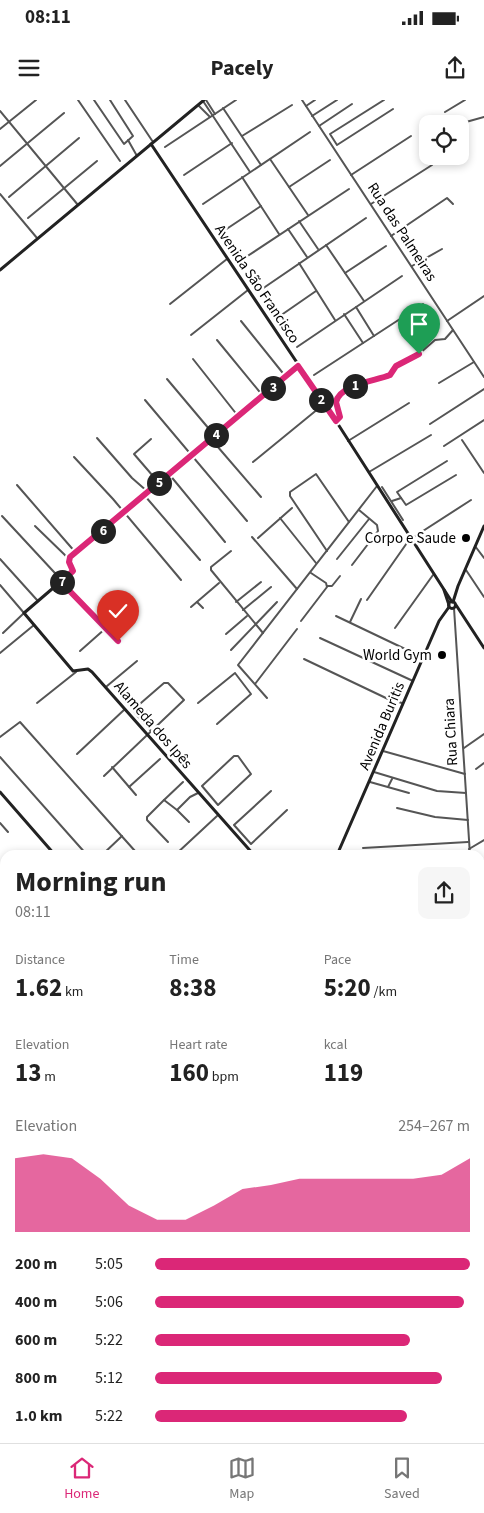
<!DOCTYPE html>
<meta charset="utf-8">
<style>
:root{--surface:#fff;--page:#f6f6f6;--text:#222;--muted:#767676;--line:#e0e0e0;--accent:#db2777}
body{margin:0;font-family:"Source Sans 3",sans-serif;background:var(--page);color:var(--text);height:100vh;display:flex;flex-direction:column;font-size:19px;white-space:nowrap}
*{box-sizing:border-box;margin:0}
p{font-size:16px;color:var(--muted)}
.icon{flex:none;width:28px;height:28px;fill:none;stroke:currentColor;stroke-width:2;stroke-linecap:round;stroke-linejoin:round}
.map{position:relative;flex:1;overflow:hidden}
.sheet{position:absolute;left:0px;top:750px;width:485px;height:594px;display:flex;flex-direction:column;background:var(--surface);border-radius:15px 15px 0 0;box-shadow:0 2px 8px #0003}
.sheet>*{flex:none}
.controls{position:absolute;left:419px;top:15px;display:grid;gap:10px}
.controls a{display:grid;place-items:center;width:50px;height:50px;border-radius:10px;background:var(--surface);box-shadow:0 2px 8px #0003;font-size:25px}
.pin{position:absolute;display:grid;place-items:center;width:42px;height:42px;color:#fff;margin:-51px -21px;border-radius:50% 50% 50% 0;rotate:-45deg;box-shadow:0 0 5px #0007}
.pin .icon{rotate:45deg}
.km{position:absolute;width:25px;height:25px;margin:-12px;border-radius:50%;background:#222;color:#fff;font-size:14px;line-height:25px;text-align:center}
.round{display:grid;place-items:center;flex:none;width:52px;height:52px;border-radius:10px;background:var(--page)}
.summary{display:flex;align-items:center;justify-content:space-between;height:85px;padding:0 15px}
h1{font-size:28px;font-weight:700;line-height:38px}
.metrics{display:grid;grid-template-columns:repeat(3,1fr);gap:8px;height:85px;padding:5px 15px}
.metrics div{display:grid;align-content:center}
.metrics b{font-size:25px;font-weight:700}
.metrics small{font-size:14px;font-weight:400}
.metrics p{font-size:14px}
.chart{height:140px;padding:10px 15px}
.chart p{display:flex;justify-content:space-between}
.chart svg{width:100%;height:90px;margin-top:5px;fill:var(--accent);opacity:.7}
ul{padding:0 15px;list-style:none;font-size:16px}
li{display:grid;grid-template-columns:80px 60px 1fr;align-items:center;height:38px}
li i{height:12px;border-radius:6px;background:var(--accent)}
.status{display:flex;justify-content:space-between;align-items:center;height:35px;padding:0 25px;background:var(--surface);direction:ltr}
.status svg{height:14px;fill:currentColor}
header{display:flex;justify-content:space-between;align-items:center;height:65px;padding:0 15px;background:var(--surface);font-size:22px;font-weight:700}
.dock{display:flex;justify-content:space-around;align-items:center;height:70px;border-top:1px solid var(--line);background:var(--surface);font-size:14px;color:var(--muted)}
.dock a{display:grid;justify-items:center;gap:2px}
.dock .active{color:var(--accent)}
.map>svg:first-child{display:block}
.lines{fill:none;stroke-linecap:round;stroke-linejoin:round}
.stream{stroke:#a3a3a3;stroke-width:1}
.primary-casing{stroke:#dbdbdb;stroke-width:6}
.street{stroke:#555;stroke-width:2}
.secondary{stroke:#222;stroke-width:3}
.primary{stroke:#000;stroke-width:4}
.route-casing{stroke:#fff;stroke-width:10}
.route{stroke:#db2777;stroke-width:6}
.poi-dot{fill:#000;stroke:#fff;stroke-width:2}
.labels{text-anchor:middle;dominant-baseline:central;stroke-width:5;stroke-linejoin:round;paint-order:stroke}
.street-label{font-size:15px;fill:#000;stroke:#fff}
.poi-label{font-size:15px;fill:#000;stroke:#fff;text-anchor:end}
</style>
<div class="status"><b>08:11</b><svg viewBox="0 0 49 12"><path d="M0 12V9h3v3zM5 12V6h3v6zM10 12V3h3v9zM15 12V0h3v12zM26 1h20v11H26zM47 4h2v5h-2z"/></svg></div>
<header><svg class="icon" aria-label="menu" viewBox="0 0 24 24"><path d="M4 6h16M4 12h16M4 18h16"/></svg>Pacely<svg class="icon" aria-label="share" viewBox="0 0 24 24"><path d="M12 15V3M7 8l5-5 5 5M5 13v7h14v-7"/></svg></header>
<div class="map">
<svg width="484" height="1343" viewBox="0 0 484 1343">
<rect width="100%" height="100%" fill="#fff"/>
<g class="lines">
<!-- stream -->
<g class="stream">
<path d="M480,990L484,988"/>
<path d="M92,1343L99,1339"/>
</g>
<defs>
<g id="primary">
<path d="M480,1291L484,1287"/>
<path d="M480,1307L484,1304"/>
<path d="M424,1343L429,1339"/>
<path d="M441,1343L446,1339"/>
</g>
</defs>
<!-- primary casing -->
<use href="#primary" class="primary-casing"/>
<!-- street -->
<g class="street">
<path d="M78,0L120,61"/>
<path d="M94,0L124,44L133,36L110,0"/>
<path d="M125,0L153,42"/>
<path d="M206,0L215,14"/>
<path d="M302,0L484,277"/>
<path d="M384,0L330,34L337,45L393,9"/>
<path d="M203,1L250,72"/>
<path d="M198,5L210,17"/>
<path d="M306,6L315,0"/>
<path d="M223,8L261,65"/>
<path d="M0,11L78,105"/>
<path d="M445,12L465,0"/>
<path d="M312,16L337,0"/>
<path d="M466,22L484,17"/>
<path d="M319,26L352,4"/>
<path d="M0,29L36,0"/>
<path d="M242,36L292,5"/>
<path d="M128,40L137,56"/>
<path d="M165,47L236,0"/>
<path d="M270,59L308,115"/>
<path d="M0,66L64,13"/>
<path d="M184,75L232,43"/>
<path d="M351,75L411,36"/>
<path d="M242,77L279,134"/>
<path d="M289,87L330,60"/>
<path d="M0,94L37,138"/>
<path d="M9,97L79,38"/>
<path d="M203,104L310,32"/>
<path d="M371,104L432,65"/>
<path d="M28,118L97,61"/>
<path d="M299,121L318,149"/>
<path d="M288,129L307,157"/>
<path d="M222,132L261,106"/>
<path d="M391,136L447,98L453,104"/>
<path d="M326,145L364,201"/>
<path d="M240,161L349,89"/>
<path d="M299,163L335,220"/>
<path d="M412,166L442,149"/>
<path d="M345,173L386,146"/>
<path d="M262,189L366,118"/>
<path d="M170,204L227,159"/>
<path d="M356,207L374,236"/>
<path d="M344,214L363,243"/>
<path d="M277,218L316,191"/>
<path d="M241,221L286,277"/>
<path d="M447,221L484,196"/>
<path d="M191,235L248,190"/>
<path d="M217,240L263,296"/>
<path d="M297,247L402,176"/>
<path d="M193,259L238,316"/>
<path d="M314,275L423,204"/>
<path d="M167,279L215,336"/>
<path d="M439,283L474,262"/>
<path d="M145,300L247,421"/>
<path d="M336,321L340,316L337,300C343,282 375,282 390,275L396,265L419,254L435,240L445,239L453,230"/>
<path d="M430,324L484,289"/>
<path d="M97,338L132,378L148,392"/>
<path d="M151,339L134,354L159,383"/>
<path d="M211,339L261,397"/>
<path d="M462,340L484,373"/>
<path d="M348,341L409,303"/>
<path d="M444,346L484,320"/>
<path d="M74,357L113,399L181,480"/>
<path d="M447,361L397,392L406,405L456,375"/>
<path d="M253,362L324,304"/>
<path d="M369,372L431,335"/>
<path d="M169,374L225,442"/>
<path d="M17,385L76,453"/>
<path d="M382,387L403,420"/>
<path d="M145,396L200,460"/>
<path d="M392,401L401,398"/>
<path d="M2,416L118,541"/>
<path d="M280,418L316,463"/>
<path d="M35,426L69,459"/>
<path d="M252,437L297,489"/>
<path d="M258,438L292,408"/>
<path d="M475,446L484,458"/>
<path d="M231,451L211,467V470L263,533"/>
<path d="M327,451L290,396V392L316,374L349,422"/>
<path d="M0,459L37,500"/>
<path d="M337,459L369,419"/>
<path d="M352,465L378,431L377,425L359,410"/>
<path d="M466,470L484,497"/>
<path d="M0,485L24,513L3,533"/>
<path d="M327,486H332L340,476"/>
<path d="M367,500L409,440L471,400"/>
<path d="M197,502L203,508"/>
<path d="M236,502L261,482"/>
<path d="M191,507L219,483"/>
<path d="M454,508L470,755"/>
<path d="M243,510L271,487"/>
<path d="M336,516L424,558"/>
<path d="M301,521L327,487L326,483L311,473"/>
<path d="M350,522L361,499"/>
<path d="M395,528L433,475"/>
<path d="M226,534L247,516"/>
<path d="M320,538L413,581"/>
<path d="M231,550L277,502"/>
<path d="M80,551L106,528"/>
<path d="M0,553L34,525"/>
<path d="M304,559L388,599L402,603"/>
<path d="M255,584L297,529"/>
<path d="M107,586L137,561"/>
<path d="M267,598L238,565L377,386"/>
<path d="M37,603L76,572"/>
<path d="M198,603L235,573L251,594L217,624"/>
<path d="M0,637L20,622L135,751"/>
<path d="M464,648L484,634"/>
<path d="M383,651L465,674"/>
<path d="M77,654L125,609"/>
<path d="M234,656H238L251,674L218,705L202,686Z"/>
<path d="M0,657L87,755"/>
<path d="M112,667L136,695"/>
<path d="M476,669L484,663"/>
<path d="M374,672L437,691L466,693"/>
<path d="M104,676L184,600L168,583H164L134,609L135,613L152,632"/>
<path d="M370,682L409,693"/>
<path d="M129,687L160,659"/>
<path d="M388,687L392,679"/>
<path d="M271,691L234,725L251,744L287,710"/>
<path d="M164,700L183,682"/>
<path d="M397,708L435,717L468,720"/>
<path d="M177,710L189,722"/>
<path d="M0,723L8,732"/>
<path d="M168,742L147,720V717L164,700L177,710L190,697L198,693"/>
<path d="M363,748L468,742"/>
<path d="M469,749L484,740"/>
<path d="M102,755L122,736"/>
<path d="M150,755L154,751"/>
<path d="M175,755L217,716"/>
<path d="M480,759L484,761"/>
<path d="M480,842H484"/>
<path d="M480,872L484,871"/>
<path d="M480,920V942"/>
<path d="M0,1055L5,1051"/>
<path d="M480,1107V1128"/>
<path d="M480,1167L484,1173"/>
<path d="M0,1225L5,1227"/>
<path d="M0,1260L5,1262"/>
</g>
<!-- secondary -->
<g class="secondary">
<path d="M151,44L336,321L452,502"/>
<path d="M0,170L204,0"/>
<path d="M444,490L449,505"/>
<circle cx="452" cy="505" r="3.5"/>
<path d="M453,502L458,486L484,426"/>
<path d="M456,505L484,548"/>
<path d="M0,692L55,755"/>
<path d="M254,755L92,572L88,569L73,571L24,513L73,471L69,462L70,457L299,267"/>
<path d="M337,755L439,521L449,507"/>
<path d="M480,1259L484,1255"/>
<path d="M480,1277L484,1274"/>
<path d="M480,1323L484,1319"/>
<path d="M421,1339L423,1343"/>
<path d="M389,1343L394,1339"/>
<path d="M408,1343L415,1341L420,1343"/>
<path d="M458,1343L463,1339"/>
</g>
<!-- primary -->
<use href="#primary" class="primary"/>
</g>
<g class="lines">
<defs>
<path id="route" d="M118,541L61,482L73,471L69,462L70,457L298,266L336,321L340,317L336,302C340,284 376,281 390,275L396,266L419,254"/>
</defs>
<!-- route casing -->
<use href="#route" class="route-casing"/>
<!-- route -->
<use href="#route" class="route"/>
</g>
<!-- markers -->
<g class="poi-dot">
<circle cx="466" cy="438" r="5"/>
<circle cx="442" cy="555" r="5"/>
</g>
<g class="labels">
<!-- street labels -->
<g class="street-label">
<text transform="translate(402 132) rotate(57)">Rua das Palmeiras</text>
<text transform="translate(257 184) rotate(56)">Avenida São Francisco</text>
<text transform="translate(153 625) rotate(49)">Alameda dos Ipês</text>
<text transform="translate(382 626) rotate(-67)">Avenida Buritis</text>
<text transform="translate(451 632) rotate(-93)">Rua Chiara</text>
</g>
<!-- poi labels -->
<g class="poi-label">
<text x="456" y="438">Corpo e Saude</text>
<text x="432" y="555">World Gym</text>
</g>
</g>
</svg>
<div class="controls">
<a><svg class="icon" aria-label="locate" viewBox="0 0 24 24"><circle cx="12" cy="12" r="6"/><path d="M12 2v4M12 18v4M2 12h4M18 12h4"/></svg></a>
</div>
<div class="pin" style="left:419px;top:254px;background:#1e9e55"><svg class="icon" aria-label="arrive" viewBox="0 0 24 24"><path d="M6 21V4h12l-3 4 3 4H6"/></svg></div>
<div class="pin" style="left:118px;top:541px;background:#d93025"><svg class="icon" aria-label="check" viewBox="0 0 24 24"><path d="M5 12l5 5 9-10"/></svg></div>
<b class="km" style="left:355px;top:286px">1</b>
<b class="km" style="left:321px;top:300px">2</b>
<b class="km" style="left:273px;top:288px">3</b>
<b class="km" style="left:216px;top:335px">4</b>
<b class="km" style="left:159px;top:383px">5</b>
<b class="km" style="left:103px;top:431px">6</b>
<b class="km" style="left:62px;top:482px">7</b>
<section class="sheet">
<div class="summary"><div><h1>Morning run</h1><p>08:11</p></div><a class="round"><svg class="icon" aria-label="share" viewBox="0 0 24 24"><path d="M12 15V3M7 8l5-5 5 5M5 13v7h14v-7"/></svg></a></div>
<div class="metrics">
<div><p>Distance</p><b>1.62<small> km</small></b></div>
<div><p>Time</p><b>8:38</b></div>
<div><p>Pace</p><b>5:20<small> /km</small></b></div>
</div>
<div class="metrics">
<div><p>Elevation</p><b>13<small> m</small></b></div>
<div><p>Heart rate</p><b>160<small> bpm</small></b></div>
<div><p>kcal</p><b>119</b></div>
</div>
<div class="chart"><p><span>Elevation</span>254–267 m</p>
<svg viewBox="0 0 160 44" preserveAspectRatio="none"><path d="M0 44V8L10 6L20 8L30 18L40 31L50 38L60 38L70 31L80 23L90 21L100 18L110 18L120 18L130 18L140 18L150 16L160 8V44z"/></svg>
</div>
<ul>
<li><b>200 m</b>5:05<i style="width:100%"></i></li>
<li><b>400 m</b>5:06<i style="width:98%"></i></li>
<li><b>600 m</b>5:22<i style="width:81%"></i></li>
<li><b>800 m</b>5:12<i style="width:91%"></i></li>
<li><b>1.0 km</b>5:22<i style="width:80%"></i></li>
</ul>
</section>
</div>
<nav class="dock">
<a class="active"><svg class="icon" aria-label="home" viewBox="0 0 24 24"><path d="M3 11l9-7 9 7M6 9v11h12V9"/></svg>Home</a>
<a><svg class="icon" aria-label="map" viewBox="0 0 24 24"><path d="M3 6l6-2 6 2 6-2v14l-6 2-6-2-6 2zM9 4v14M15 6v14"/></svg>Map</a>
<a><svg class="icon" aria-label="saved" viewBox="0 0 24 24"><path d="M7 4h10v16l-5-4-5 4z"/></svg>Saved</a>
</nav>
